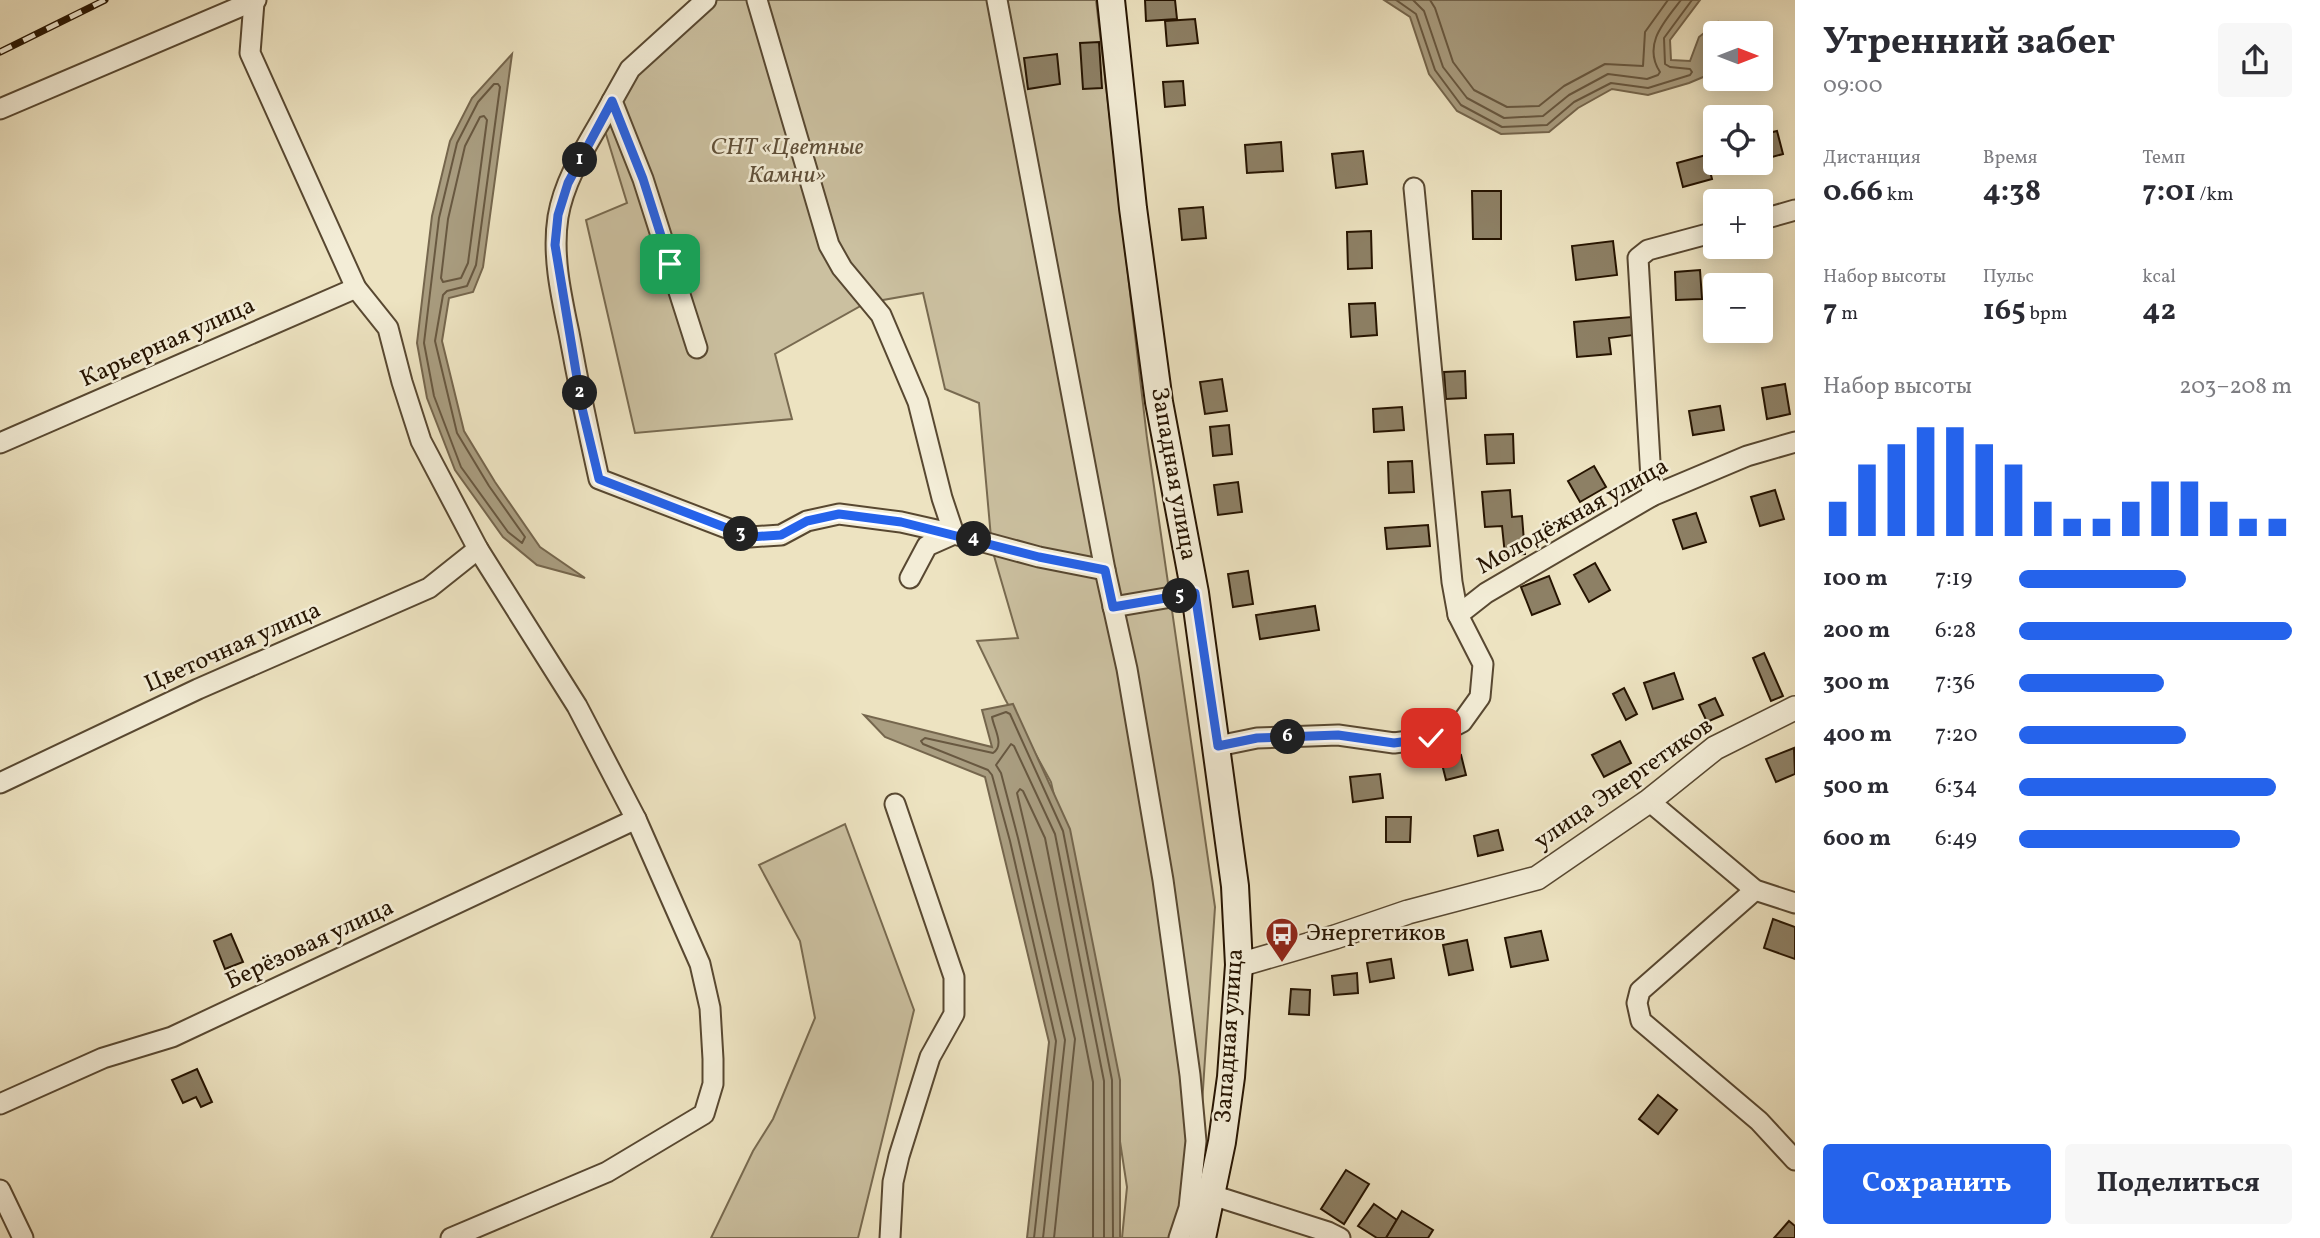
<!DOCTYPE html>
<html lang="ru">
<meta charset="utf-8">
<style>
:root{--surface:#fff;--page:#f7f7f7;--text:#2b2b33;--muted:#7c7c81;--accent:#2563eb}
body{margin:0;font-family:Vollkorn,serif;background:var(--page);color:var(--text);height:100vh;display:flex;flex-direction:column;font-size:26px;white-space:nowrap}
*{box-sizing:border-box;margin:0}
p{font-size:23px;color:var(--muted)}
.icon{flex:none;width:38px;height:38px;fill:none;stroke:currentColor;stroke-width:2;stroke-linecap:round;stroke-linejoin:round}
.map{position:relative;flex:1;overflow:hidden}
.drawer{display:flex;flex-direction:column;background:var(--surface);width:525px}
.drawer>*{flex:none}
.needle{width:46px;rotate:90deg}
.fabs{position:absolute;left:1703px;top:21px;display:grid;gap:14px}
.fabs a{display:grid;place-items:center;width:70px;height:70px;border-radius:7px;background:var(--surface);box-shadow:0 4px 18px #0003;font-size:35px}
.pin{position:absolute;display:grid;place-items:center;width:60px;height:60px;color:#fff;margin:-30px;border-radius:14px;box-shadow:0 4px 10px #0006}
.km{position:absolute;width:35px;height:35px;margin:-18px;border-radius:50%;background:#222;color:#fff;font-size:19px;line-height:35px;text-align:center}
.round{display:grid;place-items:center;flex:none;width:74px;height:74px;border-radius:7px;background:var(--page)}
.summary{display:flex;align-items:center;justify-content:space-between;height:119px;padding:0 28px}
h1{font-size:38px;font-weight:700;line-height:52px}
.stats{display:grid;grid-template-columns:repeat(3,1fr);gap:10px;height:119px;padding:7px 28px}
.stats div{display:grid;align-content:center}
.stats b{font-size:30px;font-weight:700}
.stats small{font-size:19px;font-weight:400}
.stats p{font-size:19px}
.chart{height:196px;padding:14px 28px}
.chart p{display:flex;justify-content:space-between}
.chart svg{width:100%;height:126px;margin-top:7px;stroke:var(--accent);stroke-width:6}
.cta{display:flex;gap:14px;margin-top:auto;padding:14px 28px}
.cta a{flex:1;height:80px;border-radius:7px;background:var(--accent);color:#fff;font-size:28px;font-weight:700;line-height:80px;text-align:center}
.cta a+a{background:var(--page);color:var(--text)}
ul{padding:0 28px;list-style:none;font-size:23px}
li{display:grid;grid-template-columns:112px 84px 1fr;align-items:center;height:52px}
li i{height:18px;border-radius:9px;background:var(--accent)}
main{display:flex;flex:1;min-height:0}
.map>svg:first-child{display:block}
.green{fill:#cbc0a0;stroke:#786a50;stroke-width:2}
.water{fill:#a99d80;stroke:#75664d;stroke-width:2}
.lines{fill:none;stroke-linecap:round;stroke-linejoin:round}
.shore{stroke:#685840;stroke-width:2}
.building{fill:#8d8065;stroke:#261401;stroke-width:2}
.minor-casing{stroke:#584831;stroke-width:23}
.tertiary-casing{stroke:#584831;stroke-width:26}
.secondary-casing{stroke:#261401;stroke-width:30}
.minor{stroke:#f3edd7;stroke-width:19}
.tertiary{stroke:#f3edd7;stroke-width:23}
.secondary{stroke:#f3edd7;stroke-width:26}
.rail-casing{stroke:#261401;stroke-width:7}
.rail{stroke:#f3edd7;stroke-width:4.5;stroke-dasharray:13;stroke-linecap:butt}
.route-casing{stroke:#fff;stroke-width:14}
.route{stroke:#2563eb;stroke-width:9}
.labels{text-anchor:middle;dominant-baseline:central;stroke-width:5;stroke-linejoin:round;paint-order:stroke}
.park-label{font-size:24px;font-style:italic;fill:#605039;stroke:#f3edd7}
.street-label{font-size:24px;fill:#261401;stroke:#f3edd7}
.poi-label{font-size:24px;fill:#261401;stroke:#f3edd7;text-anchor:start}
</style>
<main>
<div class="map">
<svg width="1795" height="1238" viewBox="0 0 1795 1238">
<rect width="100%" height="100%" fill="#ede3c1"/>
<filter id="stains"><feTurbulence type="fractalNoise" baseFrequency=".00286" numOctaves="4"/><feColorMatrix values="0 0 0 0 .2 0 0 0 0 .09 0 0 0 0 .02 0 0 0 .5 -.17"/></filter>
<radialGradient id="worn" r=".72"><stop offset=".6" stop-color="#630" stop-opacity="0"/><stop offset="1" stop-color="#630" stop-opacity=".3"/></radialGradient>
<!-- green -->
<g class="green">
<path d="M695,0H1096L1147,438L1215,907L1197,1180L1180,1238H1122L1127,1187L1094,972L1051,782L1005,699L977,641L1018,638L992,549L979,403L945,389L923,293L866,303L775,354L792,419L635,433L586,220L627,203L602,121Z"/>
<path d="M845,824L914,1010L858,1238H711L753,1151L773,1119L815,1018L800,941L759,865Z"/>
</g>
<!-- water -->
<g class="water">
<path d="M1384,0H1700L1670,40L1671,60L1690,61L1699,37L1718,22L1726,33H1715V72L1689,83L1648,95L1612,89L1578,108L1549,132L1501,134L1457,111L1429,74L1410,17Z"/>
<path d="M512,54L483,267L473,292L449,298L442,341L464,431L495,482L540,547L585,578L537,565L503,537L455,470L427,398L417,343L432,216L450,141L472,98Z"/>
<path d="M1013,704L1070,829L1120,1080V1238H1027L1049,1042L985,777L885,737L864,715L992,747L982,710Z"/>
</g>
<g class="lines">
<!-- shore -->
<g class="shore">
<path d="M1396,0L1416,14L1435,70L1461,105L1502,127L1547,125L1574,102L1611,83L1648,88L1690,75L1692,72L1690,69L1670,67L1665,64L1664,38L1692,0"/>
<path d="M1413,0L1424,11L1443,67L1467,98L1504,118L1543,116L1569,95L1608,74L1647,79L1658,75L1660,72C1642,44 1665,21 1681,0"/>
<path d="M1430,0L1435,8L1453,62L1474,90L1507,107L1539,106L1564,86L1605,64L1643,66L1645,32L1668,0"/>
<path d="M494,84H498L500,87L476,265L467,286L447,291L443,295L435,341L457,433L489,486L525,537L522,543L508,532L461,467L434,396L424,343L439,218L457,143L478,102Z"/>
<path d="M484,116L487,120L468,263L461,278L443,282L441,278L448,219L465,146L480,117Z"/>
<path d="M1034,1238L1056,1041L1010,841L992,775L988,770L923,744L921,741L925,738L993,753C1005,745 994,729 992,717L1006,712L1010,714L1063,831L1112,1080L1113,1238"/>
<path d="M1043,1238L1065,1040L1018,838L1001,773L996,765L1011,744L1014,746L1055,834L1104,1081V1238"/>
<path d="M1054,1238L1075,1039L1017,793L1020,789L1023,791L1045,838L1093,1082V1238"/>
</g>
</g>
<!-- building -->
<g class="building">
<path d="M1145,0H1175L1177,19L1146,21Z"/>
<path d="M1195,19L1198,43L1167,46L1165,21Z"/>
<path d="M1099,42L1102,88L1083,89L1080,43Z"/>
<path d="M1057,54L1060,84L1028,89L1024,58Z"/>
<path d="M1183,81L1185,105L1165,107L1163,82Z"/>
<path d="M1777,131L1783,154L1765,159L1760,135Z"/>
<path d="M1281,142L1283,171L1247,173L1245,145Z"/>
<path d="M1363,151L1367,184L1336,188L1332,154Z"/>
<path d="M1706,155L1712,179L1683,187L1677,163Z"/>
<path d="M1472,191H1501V239H1473Z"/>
<path d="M1203,207L1206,238L1182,240L1179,209Z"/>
<path d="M1371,231L1372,268L1348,269L1347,232Z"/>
<path d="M1613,241L1617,275L1576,280L1572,246Z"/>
<path d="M1700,270L1702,299L1676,300L1675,272Z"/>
<path d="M1375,303L1377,335L1351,337L1349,304Z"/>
<path d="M1632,317L1634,335L1609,338L1611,354L1577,357L1574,322Z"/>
<path d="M1465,371L1466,398L1446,399L1444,372Z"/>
<path d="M1222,379L1227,411L1205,414L1200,382Z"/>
<path d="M1785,384L1790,414L1767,419L1762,388Z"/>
<path d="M1720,406L1724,430L1693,435L1689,411Z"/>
<path d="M1402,407L1404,430L1374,432L1373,409Z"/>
<path d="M1229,425L1232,454L1213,456L1210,427Z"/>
<path d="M1513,434L1514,463L1487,464L1485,435Z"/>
<path d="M1412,461L1414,492L1389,493L1388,462Z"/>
<path d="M1594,466L1606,487L1580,502L1568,481Z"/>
<path d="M1238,482L1242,512L1218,515L1214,485Z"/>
<path d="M1510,490L1512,517L1522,516L1525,554L1505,555L1502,526L1485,527L1482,492Z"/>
<path d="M1775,490L1784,519L1760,526L1751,497Z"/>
<path d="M1696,513L1706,542L1683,549L1673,520Z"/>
<path d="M1428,525L1430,546L1387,549L1385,528Z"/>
<path d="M1595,563L1610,590L1589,602L1574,575Z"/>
<path d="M1248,571L1253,604L1233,607L1228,574Z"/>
<path d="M1549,576L1560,604L1532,615L1521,587Z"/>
<path d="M1315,606L1319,630L1260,639L1256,615Z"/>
<path d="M1764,653L1783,696L1771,701L1753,658Z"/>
<path d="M1674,673L1683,699L1653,709L1644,683Z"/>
<path d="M1624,688L1637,714L1626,720L1613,694Z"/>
<path d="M1715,698L1723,715L1707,722L1699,705Z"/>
<path d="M1620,741L1631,763L1604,777L1592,755Z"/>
<path d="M1794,748L1795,774L1776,782L1766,759Z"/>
<path d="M1461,755L1466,775L1446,780L1441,760Z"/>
<path d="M1380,774L1383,798L1353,802L1350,777Z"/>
<path d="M1386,817H1411L1410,842H1386Z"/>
<path d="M1498,830L1503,850L1478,856L1474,836Z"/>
<path d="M1773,919L1795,927V959L1764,948Z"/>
<path d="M1541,931L1548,960L1511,967L1505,938Z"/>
<path d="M231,934L243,962L225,969L214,941Z"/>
<path d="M1467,940L1473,970L1449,975L1443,945Z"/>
<path d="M1391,959L1394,978L1370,982L1367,963Z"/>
<path d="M1357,973L1358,993L1334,995L1332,976Z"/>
<path d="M1291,989L1310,990L1309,1015L1289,1014Z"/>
<path d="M197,1069L212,1102L201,1107L196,1097L183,1103L172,1080Z"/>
<path d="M1658,1095L1677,1110L1658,1134L1639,1119Z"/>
<path d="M1346,1170L1369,1184L1344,1224L1321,1209Z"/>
<path d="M1374,1204L1397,1220L1386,1238H1377L1358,1226Z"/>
<path d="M1402,1211L1433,1230L1428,1238H1386Z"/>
<path d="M1789,1221L1795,1226V1238H1774Z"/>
</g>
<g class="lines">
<defs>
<g id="minor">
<path d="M757,0L829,245L842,268L881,315L918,402L942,498L954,534L1039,557L1105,570"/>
<path d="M997,0L1105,570L1127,669L1163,880L1190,1075L1196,1141L1189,1208L1179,1238"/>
<path d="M254,2L250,53L356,288L388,328L402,382L421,441L478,549L577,706L636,819L700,964L710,1008L713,1059V1084L704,1114L607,1172L451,1238"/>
<path d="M612,101C592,138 565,175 558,217C552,255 561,295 569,333C578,382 588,430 599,479L750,537L781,535L807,521L839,514L901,522L954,534L927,546L910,578"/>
<path d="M0,109L256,0"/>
<path d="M1760,220L1795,210"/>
<path d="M697,348L643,179L612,101L630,69L706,0"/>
<path d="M0,443L356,288"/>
<path d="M1652,496L1638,258L1648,250L1715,232"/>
<path d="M1113,607L1195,593"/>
<path d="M1458,615L1486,593L1652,496L1747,456L1795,442"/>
<path d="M1218,746L1257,738L1338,735L1394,743L1431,738L1462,722L1480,697L1483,664L1458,615L1452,582L1414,188"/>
<path d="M0,783L198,689L429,588L478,549"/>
<path d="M1649,801L1755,890L1795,903"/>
<path d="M1755,890L1640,991L1637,1003L1641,1021L1759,1121L1795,1160"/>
<path d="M0,1104L103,1058L172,1037L636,819"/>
<path d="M0,1190L23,1238"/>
<path d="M1212,1195L1328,1232L1340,1238"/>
<path d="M890,1238L893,1182L899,1156L930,1057L954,1014V977L895,804"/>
</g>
<path id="tertiary" d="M1239,965L1335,937L1408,912L1537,878L1649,801L1715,748L1795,708"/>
<path id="secondary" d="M1111,0L1133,208L1159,402L1195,593L1235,886L1239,965L1231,1077L1222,1142L1202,1238"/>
</defs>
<!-- minor casing -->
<use href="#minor" class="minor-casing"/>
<!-- tertiary casing -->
<use href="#tertiary" class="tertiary-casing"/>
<!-- secondary casing -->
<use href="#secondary" class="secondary-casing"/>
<!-- minor -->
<use href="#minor" class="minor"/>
<!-- tertiary -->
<use href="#tertiary" class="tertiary"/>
<!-- secondary -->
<use href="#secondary" class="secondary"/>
<defs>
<path id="rail" d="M0,52L105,0"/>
</defs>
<!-- rail casing -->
<use href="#rail" class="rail-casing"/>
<!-- rail -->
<use href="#rail" class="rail"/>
</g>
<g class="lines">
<defs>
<path id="route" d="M670,264L643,179L612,101L568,183L558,215L555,245L582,408L599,479L750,537L781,535L807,521L839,514L901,522L1039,557L1105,570L1113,607L1195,593L1218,746L1257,738L1338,735L1394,743L1431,738"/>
</defs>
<!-- route casing -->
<use href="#route" class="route-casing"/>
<!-- route -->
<use href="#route" class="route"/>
</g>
<!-- icons -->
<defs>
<symbol id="bus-pin" viewBox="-11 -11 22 30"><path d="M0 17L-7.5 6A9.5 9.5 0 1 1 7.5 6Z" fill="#8f2418" stroke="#f3edd7"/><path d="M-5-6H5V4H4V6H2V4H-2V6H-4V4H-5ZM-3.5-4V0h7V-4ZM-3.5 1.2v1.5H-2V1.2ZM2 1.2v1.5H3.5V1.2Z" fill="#fff"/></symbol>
</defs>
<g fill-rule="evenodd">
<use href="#bus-pin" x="1263" y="915" width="38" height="52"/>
</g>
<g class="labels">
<!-- park labels -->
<g class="park-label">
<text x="787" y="148">СНТ «Цветные<tspan x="787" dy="28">Камни»</tspan></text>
</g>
<!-- street labels -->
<g class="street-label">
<text transform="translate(168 343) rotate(-24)">Карьерная улица</text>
<text transform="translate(1173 474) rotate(80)">Западная улица</text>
<text transform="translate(1573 517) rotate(-29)">Молодёжная улица</text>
<text transform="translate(233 648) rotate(-24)">Цветочная улица</text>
<text transform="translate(1624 784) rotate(-35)">улица Энергетиков</text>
<text transform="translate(310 945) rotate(-25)">Берёзовая улица</text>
<text transform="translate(1230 1036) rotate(-86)">Западная улица</text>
</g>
<!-- poi labels -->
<g class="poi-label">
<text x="1306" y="934">Энергетиков</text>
</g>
</g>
<rect width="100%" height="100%" filter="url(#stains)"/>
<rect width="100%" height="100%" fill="url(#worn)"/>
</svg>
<div class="fabs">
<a><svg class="needle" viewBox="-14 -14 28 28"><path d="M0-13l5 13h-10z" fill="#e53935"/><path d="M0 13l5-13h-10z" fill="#7c7c81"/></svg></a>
<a><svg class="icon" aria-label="locate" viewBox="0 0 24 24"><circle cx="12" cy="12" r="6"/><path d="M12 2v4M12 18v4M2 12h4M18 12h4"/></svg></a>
<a>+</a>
<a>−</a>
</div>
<div class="pin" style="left:670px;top:264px;background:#1e9e55"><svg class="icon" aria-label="arrive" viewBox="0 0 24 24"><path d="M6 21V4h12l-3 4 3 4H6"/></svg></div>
<div class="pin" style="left:1431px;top:738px;background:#d93025"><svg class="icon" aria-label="check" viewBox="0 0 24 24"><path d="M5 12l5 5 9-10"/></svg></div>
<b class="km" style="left:580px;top:160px">1</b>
<b class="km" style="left:580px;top:393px">2</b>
<b class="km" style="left:741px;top:534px">3</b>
<b class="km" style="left:974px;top:539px">4</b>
<b class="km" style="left:1180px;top:596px">5</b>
<b class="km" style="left:1288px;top:737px">6</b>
</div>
<section class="drawer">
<div class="summary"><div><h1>Утренний забег</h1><p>09:00</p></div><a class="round"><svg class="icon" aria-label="share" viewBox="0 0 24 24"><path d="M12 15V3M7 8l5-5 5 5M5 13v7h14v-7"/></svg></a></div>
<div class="stats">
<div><p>Дистанция</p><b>0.66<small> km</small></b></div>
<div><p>Время</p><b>4:38</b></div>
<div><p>Темп</p><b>7:01<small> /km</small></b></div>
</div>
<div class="stats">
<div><p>Набор высоты</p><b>7<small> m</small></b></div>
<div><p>Пульс</p><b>165<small> bpm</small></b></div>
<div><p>kcal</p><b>42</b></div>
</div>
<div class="chart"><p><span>Набор высоты</span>203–208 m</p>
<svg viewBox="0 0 160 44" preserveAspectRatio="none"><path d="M5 44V32M15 44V19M25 44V12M35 44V6M45 44V6M55 44V12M65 44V19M75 44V32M85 44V38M95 44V38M105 44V32M115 44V25M125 44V25M135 44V32M145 44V38M155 44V38"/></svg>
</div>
<ul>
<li><b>100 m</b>7:19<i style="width:61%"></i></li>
<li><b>200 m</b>6:28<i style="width:100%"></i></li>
<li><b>300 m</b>7:36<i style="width:53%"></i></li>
<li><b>400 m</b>7:20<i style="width:61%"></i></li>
<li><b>500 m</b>6:34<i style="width:94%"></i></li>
<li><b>600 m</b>6:49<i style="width:81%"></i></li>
</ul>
<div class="cta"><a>Сохранить</a><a>Поделиться</a></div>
</section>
</main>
